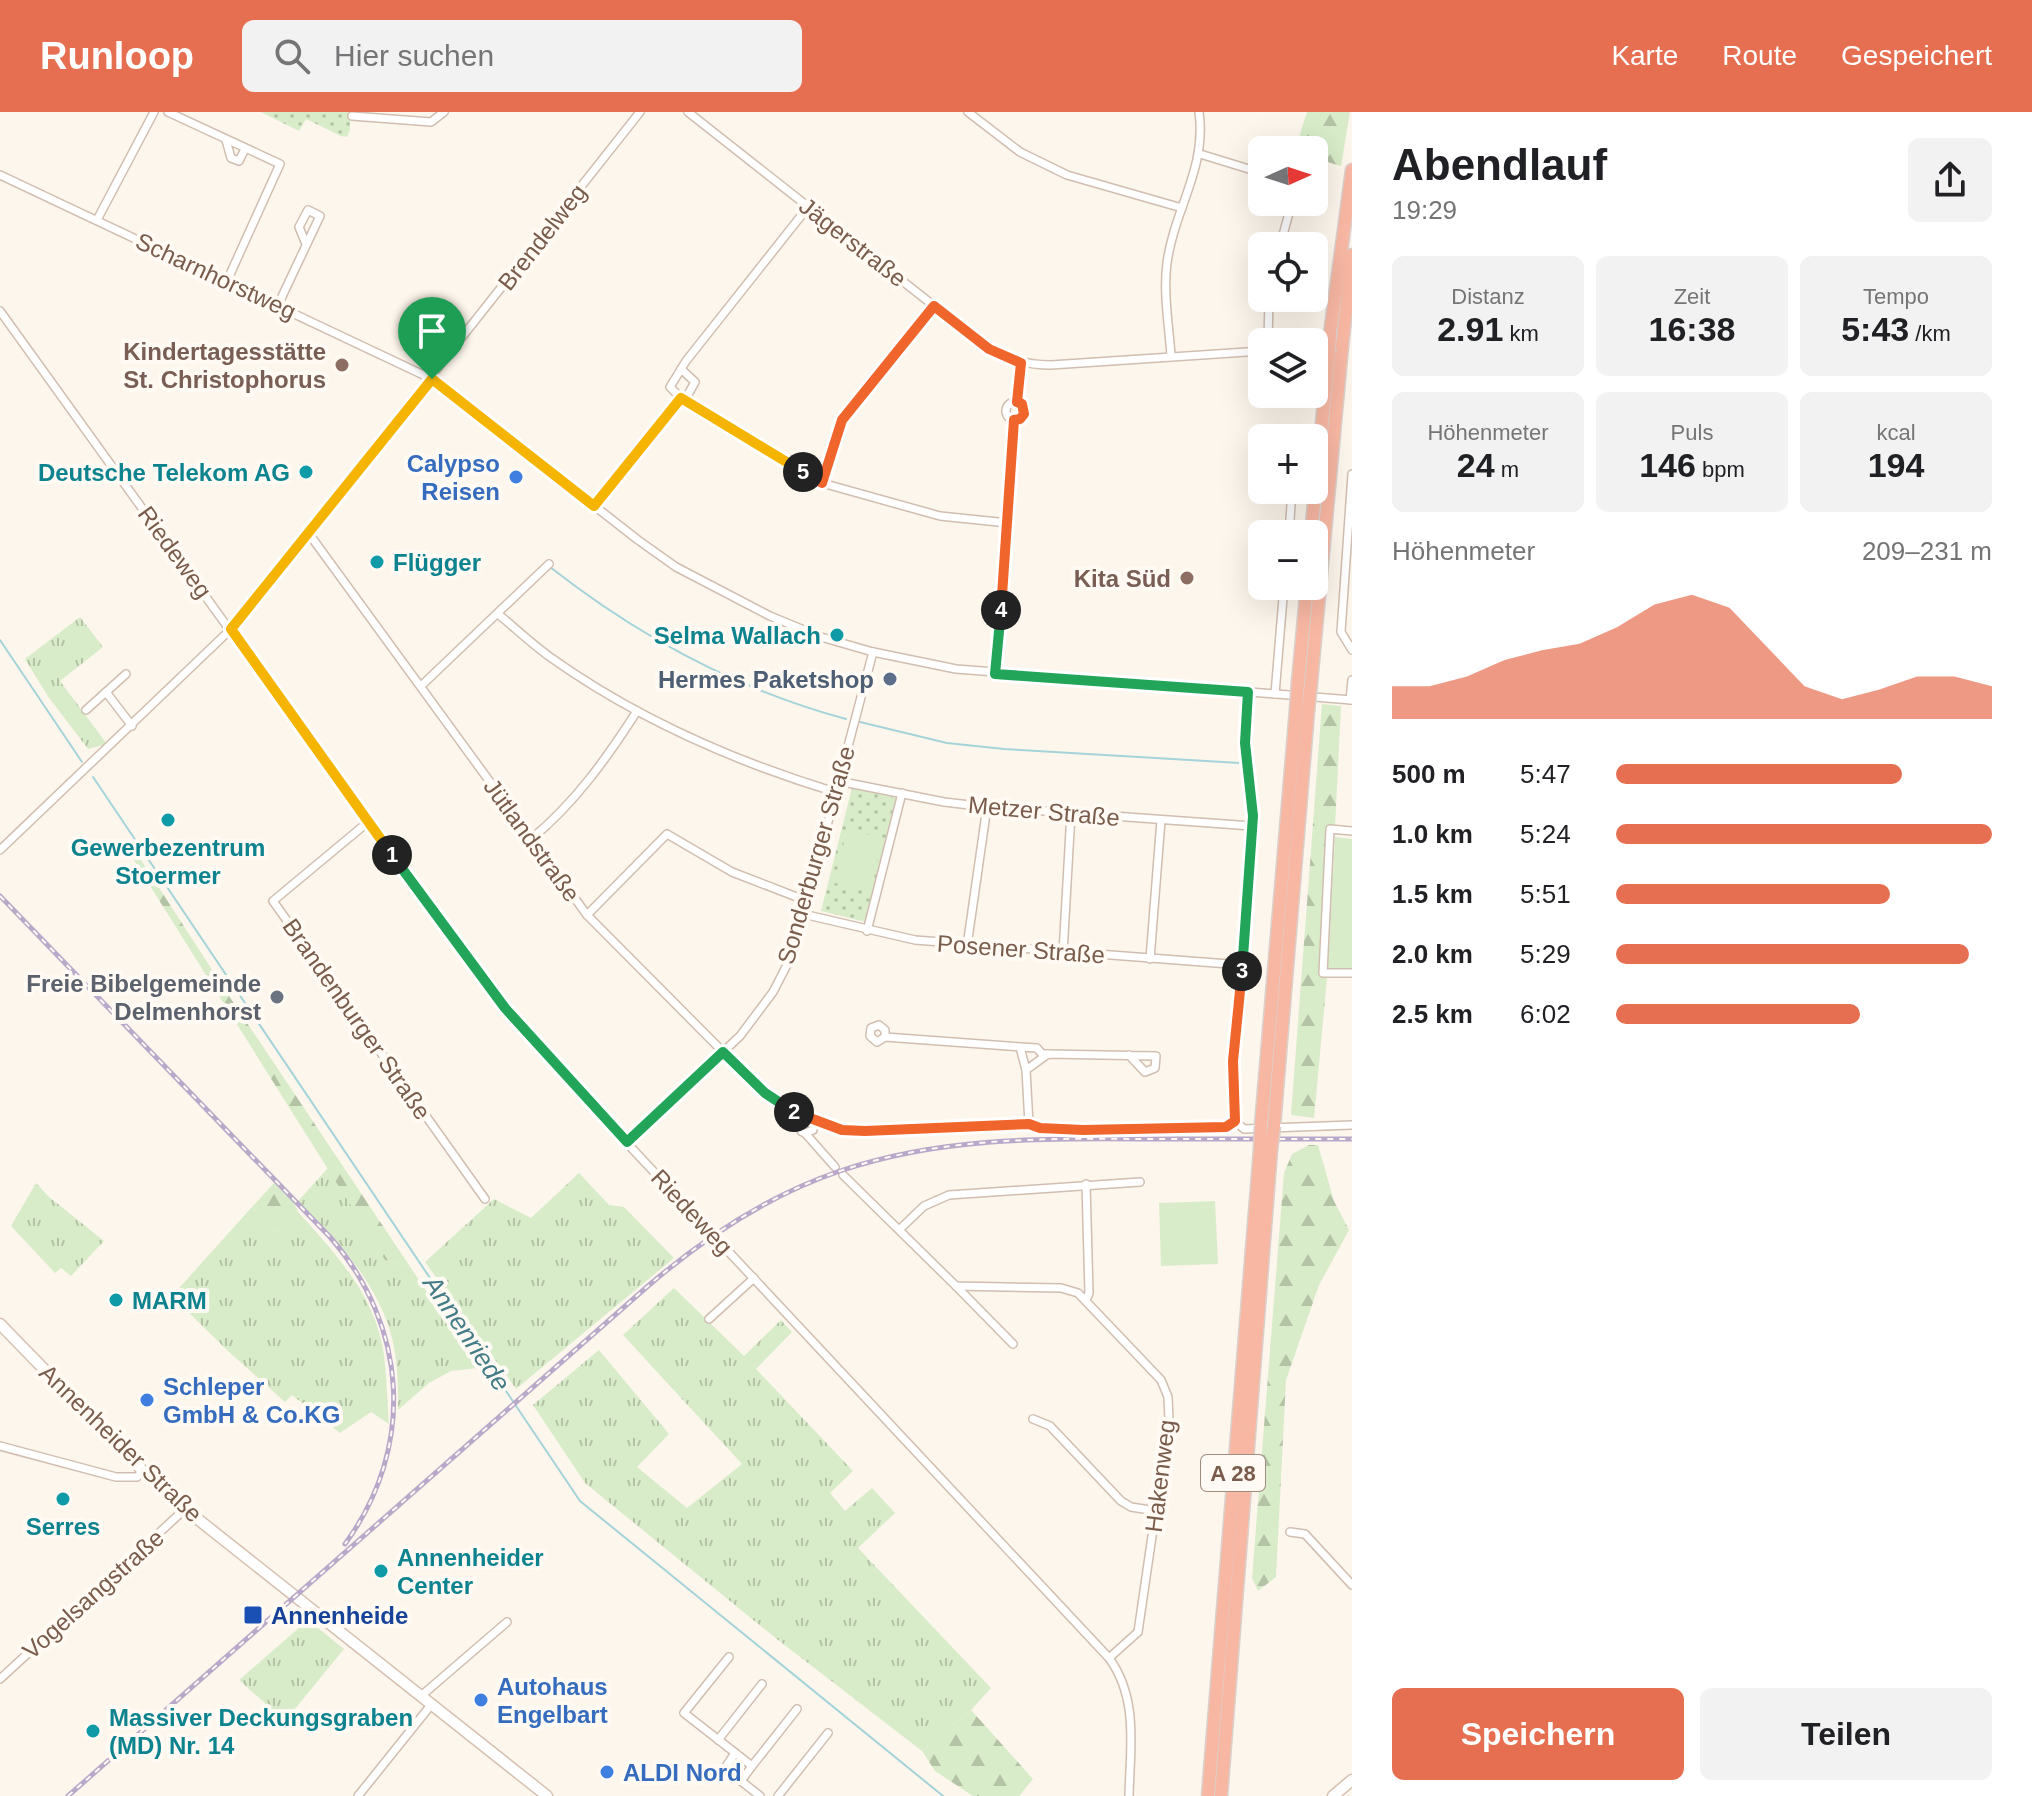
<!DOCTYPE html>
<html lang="de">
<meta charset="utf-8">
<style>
:root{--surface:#fff;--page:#f2f2f2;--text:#202124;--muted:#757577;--accent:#e76f51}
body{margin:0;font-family:Helvetica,sans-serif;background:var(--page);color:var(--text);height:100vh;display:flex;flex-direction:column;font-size:30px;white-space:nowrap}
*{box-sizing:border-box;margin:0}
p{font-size:26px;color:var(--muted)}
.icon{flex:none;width:44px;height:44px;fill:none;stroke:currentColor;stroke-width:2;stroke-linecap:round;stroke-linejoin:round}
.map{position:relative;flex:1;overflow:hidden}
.sheet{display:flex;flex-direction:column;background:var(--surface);width:680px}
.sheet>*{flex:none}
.needle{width:52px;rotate:87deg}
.fabs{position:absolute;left:1248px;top:24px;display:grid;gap:16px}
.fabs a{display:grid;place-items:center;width:80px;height:80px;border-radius:12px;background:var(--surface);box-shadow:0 8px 32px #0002;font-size:40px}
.pin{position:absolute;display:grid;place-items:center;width:68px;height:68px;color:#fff;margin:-82px -34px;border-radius:50% 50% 50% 0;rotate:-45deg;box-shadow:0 0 8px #0007}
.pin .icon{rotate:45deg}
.km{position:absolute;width:40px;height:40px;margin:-20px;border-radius:50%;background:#222;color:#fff;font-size:22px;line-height:40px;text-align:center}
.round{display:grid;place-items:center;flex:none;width:84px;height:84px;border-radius:12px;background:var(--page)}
.summary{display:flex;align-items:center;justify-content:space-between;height:136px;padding:0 40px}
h1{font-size:44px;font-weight:700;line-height:60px}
.stats{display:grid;grid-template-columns:repeat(3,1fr);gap:12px;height:136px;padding:8px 40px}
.stats div{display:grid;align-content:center;border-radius:12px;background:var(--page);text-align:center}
.stats b{font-size:34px;font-weight:700}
.stats small{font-size:22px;font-weight:400}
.stats p{font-size:22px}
.chart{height:224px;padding:16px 40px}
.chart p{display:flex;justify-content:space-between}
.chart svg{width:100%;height:144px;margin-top:8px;fill:var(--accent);opacity:.7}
.cta{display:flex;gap:16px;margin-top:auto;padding:16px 40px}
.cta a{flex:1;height:92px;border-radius:12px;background:var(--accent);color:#fff;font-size:32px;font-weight:700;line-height:92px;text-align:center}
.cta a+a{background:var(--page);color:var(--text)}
ul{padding:0 40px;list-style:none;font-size:26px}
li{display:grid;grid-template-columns:128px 96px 1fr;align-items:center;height:60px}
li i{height:20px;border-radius:10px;background:var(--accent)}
header{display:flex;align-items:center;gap:48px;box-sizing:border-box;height:112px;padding:0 40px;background:var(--accent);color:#fff}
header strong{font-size:38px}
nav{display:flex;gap:44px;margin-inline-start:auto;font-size:28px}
.search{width:560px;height:72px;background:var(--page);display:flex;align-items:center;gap:20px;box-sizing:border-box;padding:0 28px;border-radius:12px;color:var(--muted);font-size:30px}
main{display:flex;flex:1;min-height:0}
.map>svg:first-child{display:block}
.grass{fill:url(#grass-tufts)}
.forest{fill:url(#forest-firs)}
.park{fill:url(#park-dots)}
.garden{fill:#d8ecc9}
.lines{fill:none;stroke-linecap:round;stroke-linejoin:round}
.stream{stroke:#a5d3da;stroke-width:2}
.street-casing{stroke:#d1beb0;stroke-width:10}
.secondary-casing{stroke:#d6c0b0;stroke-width:13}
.highway-casing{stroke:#dad1cd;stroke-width:15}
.street{stroke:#fff;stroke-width:7}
.secondary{stroke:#fff;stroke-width:10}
.highway{stroke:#f7b7a3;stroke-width:12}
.rail-casing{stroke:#b9a8c9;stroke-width:5}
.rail{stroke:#fffaf3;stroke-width:2;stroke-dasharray:6;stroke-linecap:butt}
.highway-bridge-casing{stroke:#dad1cd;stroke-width:15;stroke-linecap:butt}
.highway-bridge{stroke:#f7b7a3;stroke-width:12}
.split-1-casing{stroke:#fff;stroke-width:16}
.split-2-casing{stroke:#fff;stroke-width:16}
.split-3-casing{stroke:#fff;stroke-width:16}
.split-4-casing{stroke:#fff;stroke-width:16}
.split-5-casing{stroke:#fff;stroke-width:16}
.split-6-casing{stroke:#fff;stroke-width:16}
.split-1{stroke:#f5b400;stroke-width:10}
.split-2{stroke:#22a559;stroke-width:10}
.split-3{stroke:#f0652b;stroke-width:10}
.split-4{stroke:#22a559;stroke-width:10}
.split-5{stroke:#f0652b;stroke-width:10}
.split-6{stroke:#f5b400;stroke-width:10}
.education-dot{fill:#8d6e63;stroke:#fffaf3;stroke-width:3}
.culture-dot{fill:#0f9aa8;stroke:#fffaf3;stroke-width:3}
.shop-dot{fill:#3f7fe0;stroke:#fffaf3;stroke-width:3}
.service-dot{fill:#5c6f8a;stroke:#fffaf3;stroke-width:3}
.worship-dot{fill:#6b7280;stroke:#fffaf3;stroke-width:3}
.transit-dot{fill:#1a4fb4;stroke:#fffaf3;stroke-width:3}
.labels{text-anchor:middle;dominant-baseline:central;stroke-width:8;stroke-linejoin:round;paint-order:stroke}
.shield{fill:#fffaf3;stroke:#a28b7f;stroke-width:2}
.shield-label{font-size:22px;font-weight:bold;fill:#7a5c4d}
.street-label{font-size:24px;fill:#7a5c4d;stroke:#fffaf3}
.education-label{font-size:24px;font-weight:bold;fill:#785e54;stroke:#fffaf3;text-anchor:end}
.shop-label{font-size:24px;font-weight:bold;fill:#366cbe;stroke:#fffaf3;text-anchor:start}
.culture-label{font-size:24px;font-weight:bold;fill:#0d838f;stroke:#fffaf3;text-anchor:start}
.service-label{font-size:24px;font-weight:bold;fill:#4e5e75;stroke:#fffaf3;text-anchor:end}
.worship-label{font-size:24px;font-weight:bold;fill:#5b616d;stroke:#fffaf3;text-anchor:end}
.transit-label{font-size:24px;font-weight:bold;fill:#164399;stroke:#fffaf3;text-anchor:start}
.water-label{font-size:26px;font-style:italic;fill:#437c86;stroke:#fffaf3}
</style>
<header>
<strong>Runloop</strong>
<div class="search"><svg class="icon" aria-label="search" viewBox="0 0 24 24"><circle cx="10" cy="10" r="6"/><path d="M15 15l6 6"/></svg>Hier suchen</div>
<nav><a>Karte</a><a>Route</a><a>Gespeichert</a></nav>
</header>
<main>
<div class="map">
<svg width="1352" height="1684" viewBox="0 0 1352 1684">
<defs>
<pattern id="grass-tufts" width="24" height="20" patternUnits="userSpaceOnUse" patternTransform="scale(2)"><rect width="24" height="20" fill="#d8ecc9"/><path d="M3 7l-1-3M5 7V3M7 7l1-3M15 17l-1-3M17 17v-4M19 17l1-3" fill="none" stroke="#b4c2a5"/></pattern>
<pattern id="forest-firs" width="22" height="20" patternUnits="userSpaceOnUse" patternTransform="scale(2)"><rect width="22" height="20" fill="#d8ecc9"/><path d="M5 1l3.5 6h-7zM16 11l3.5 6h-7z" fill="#b4c2a5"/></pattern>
<pattern id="park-dots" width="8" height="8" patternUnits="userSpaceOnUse" patternTransform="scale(2)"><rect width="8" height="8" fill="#d8ecc9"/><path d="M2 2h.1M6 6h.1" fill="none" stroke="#b4c2a5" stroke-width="1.8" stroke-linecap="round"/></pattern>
</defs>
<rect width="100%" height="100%" fill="#fdf6ec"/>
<!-- grass -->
<g class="grass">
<path d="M80,505L103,535L60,569L107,632L88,637L47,583L25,547Z"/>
<path d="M329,1055L385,1148L411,1156L478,1256L451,1259L429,1271L398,1298C398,1281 398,1265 396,1248C389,1183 342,1133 298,1089Z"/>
<path d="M579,1061L609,1093L624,1095L674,1146L516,1277L425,1150L494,1087L531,1106Z"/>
<path d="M36,1071L48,1084L104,1129L71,1164L61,1156L55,1161L11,1114Z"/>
<path d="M252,1095L275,1120L298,1100C336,1142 376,1184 384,1243C387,1266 387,1289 389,1312L371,1300L340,1321L292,1283L285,1290L229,1240L172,1184Z"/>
<path d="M674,1176L744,1244L781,1208L792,1220L756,1257L853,1359L830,1381L845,1399L872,1376L895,1401L858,1436L991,1576L971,1598L922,1639L773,1524L585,1371L533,1293L599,1238L669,1322L637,1355L687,1396L742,1352L623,1223Z"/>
<path d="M308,1508L344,1537L285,1609L239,1568Z"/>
</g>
<!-- forest -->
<g class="forest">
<path d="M1307,0H1350L1341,54L1314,46V38H1295Z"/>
<path d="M1322,592L1341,594L1328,856L1314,1006L1291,1003Z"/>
<path d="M125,734L134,737L227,881L411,1156L385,1148Z"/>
<path d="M1309,1033H1318L1334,1089L1349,1118L1319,1173L1286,1268L1276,1465L1258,1479L1252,1466L1284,1061L1292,1042Z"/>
<path d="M274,1071L294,1091L298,1100L275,1120L252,1095Z"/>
<path d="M971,1598L1033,1667L1019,1684H973L935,1659L922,1639Z"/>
</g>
<!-- park -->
<g class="park">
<path d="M261,0H350V17L347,25L341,24L306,7L299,19Z"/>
<path d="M852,676L896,686L866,810L821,799Z"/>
</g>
<!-- garden -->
<g class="garden">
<path d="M847,718L883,726L870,779L834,771Z"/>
<path d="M1335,725L1352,727V856H1328Z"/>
<path d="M1215,1089L1218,1152L1161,1154L1159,1091Z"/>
</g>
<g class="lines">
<!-- stream -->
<g class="stream">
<path d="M550,455C638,524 738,578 846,607"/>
<path d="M0,528L82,650"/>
<path d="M860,610L947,631L1004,637L1240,651"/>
<path d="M93,665L580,1389L943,1684"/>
</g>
<defs>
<g id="street">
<path d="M168,0L280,52L227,169"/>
<path d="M688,0L976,227C1000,244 1021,253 1051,253L1262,239"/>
<path d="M968,0L1020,40L1067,63L1182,96"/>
<path d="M352,4L431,10L444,0"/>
<path d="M226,28L231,46L239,49L245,37"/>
<path d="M1200,42L1262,61"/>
<path d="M0,63L432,267L638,428L676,455L770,504L821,525L873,540L956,557L1352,588"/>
<path d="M97,108L154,0"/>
<path d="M1280,134L1292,90"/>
<path d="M278,193L320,104L308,98L299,115L306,132"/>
<path d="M0,199L368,710L505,896L566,966L1109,1546C1139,1587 1130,1637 1129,1684"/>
<path d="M1268,230L1269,186"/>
<path d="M1314,234L1332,232"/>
<path d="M1171,244C1169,214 1163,181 1167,151C1174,98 1207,56 1199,0"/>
<path d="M681,257L695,270L685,288"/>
<path d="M681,286L822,371L940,404L1008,411"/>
<circle cx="1015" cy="299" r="9"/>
<path d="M1017,290L1021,251"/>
<path d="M1352,362L1341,520L1352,538"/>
<path d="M822,371L842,308L934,194"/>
<path d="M594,394L681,286L670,275L686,249L808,95"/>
<path d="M307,419L587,803L751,968C789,1003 815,1013 865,1019L1029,1012L1040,1016L1083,1018L1226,1015L1235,1009"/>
<path d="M1289,422L1292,378"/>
<path d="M498,502C515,516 532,532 550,545C637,607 733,649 835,680"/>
<path d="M995,562L1014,308"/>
<path d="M421,574L549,452"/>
<path d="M106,580L132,614"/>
<path d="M1275,582L1284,474"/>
<path d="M1350,588L1352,568"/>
<path d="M86,598L126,562"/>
<path d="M838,669L944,690L987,695L1252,714"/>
<path d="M368,710L273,789L485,1087"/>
<path d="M1352,719L1330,717L1323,861H1352"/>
<path d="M531,727C574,692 607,646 637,599"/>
<path d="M0,738L231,517L640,0"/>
<path d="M803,802L915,828L1242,853"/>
<path d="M587,803L667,722L732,760L807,789"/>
<path d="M867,819L902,681"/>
<path d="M967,834L987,695"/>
<path d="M1063,841L1071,701"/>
<path d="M1150,847L1161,708"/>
<path d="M885,925V918L879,913L871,916L870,924L877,930L885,925L1020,935L1026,958"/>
<path d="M1020,935L1037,936L1042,942H1048"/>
<path d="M795,1001L801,1019L805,1021L813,1018V1008"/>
<path d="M1235,1009L1233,949L1253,704L1245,631L1248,580"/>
<path d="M1235,1009L1244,1017L1352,1013"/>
<path d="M1029,1012L1026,958L1048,942L1156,944L1155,956L1145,960L1129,943"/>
<path d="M805,1021L835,1055"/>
<path d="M627,1030L740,924L773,880L787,853L807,789L873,540"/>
<path d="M843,1063L956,1174L1061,1176L1078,1181L1161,1268L1168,1285L1169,1308L1138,1520L1109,1546"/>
<path d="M1086,1072L1089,1181L1086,1188"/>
<path d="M900,1117L924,1094L949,1083L1140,1070"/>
<path d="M956,1174L1013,1232"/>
<path d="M709,1207L754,1166"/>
<path d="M1033,1307L1050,1314L1121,1389L1131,1395L1156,1399"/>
<path d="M0,1334L116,1365H137L143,1359"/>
<path d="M1290,1420L1305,1422L1352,1473"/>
<path d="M729,1545L684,1601L752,1654L741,1669L760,1684"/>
<path d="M0,1567L185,1397"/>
<path d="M421,1584L507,1510"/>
<path d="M718,1628L762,1572"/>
<path d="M735,1641L725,1656L741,1669"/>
<path d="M752,1654L797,1597"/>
<path d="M358,1684L431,1593"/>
<path d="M778,1684L828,1621"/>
</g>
<g id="secondary">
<path d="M0,1212L143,1359L185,1397L547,1684"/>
<path d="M1333,1684L1352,1668"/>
</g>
<g id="highway">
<path d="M1344,217L1352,143"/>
<path d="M1330,222L1352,58"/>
<path d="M1311,422L1329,240"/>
<path d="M1298,570L1307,474"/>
<path d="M1311,571L1342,234"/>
<path d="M1261,1014L1296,598"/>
<path d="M1274,1014L1308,599"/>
<path d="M1208,1684L1260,1038"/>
<path d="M1221,1684L1271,1038"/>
</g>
</defs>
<!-- street casing -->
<use href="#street" class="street-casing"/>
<!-- secondary casing -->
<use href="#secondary" class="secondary-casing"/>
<!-- highway casing -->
<use href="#highway" class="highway-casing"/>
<!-- street -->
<use href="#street" class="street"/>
<!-- secondary -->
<use href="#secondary" class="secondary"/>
<!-- highway -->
<use href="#highway" class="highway"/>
<defs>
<g id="rail">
<path d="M0,784L330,1125C408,1214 416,1335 345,1432"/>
<path d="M68,1684L648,1174C704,1126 769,1083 840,1059C937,1026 1038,1026 1140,1027C1210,1027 1281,1027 1352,1027"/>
</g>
</defs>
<!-- rail casing -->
<use href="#rail" class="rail-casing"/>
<!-- rail -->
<use href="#rail" class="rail"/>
<defs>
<g id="highway-bridge">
<path d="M1342,234L1344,217"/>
<path d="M1329,240L1330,222"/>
<path d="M1296,598L1298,570"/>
<path d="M1308,599L1311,571"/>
<path d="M1260,1038L1261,1014"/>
<path d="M1271,1038L1274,1014"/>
</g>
</defs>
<!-- highway-bridge casing -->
<use href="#highway-bridge" class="highway-bridge-casing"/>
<!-- highway-bridge -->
<use href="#highway-bridge" class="highway-bridge"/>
</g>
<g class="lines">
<defs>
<path id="split-1" d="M392,743L231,517L432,267"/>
<path id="split-2" d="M392,743L505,896L627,1030L723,940L765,981L794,1000"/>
<path id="split-3" d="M794,1000L842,1018L865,1019L1029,1012L1040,1016L1083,1018L1226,1015L1235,1009L1233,949L1242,859"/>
<path id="split-4" d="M1001,498L995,562L1248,580L1245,631L1253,704L1242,859"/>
<path id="split-5" d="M803,360L822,371L842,308L934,194L989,237L1021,251L1017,290L1022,292L1024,302L1020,307L1014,308L1001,498"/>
<path id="split-6" d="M432,267L594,394L681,286L803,360"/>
</defs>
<!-- split-1 casing -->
<use href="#split-1" class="split-1-casing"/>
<!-- split-2 casing -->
<use href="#split-2" class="split-2-casing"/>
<!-- split-3 casing -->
<use href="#split-3" class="split-3-casing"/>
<!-- split-4 casing -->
<use href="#split-4" class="split-4-casing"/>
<!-- split-5 casing -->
<use href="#split-5" class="split-5-casing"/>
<!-- split-6 casing -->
<use href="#split-6" class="split-6-casing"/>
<!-- split-1 -->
<use href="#split-1" class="split-1"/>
<!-- split-2 -->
<use href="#split-2" class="split-2"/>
<!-- split-3 -->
<use href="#split-3" class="split-3"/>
<!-- split-4 -->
<use href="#split-4" class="split-4"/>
<!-- split-5 -->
<use href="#split-5" class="split-5"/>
<!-- split-6 -->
<use href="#split-6" class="split-6"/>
</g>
<!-- markers -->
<g class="education-dot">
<circle cx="342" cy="253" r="8"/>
<circle cx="1187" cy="466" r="8"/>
</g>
<g class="culture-dot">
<circle cx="306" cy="360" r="8"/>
<circle cx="377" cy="450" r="8"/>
<circle cx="837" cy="523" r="8"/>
<circle cx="168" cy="708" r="8"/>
<circle cx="116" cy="1188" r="8"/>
<circle cx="63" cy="1387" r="8"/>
<circle cx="381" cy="1459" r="8"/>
<circle cx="93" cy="1619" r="8"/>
</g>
<g class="shop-dot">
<circle cx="516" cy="365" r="8"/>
<circle cx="147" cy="1288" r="8"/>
<circle cx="481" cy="1588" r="8"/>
<circle cx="607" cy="1660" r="8"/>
</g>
<circle class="service-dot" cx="890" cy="567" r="8"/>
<circle class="worship-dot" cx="277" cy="885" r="8"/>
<rect class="transit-dot" x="243" y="1493" width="20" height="20" rx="4"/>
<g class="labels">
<!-- shield labels -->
<rect class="shield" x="1201" y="1343" width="64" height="36" rx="6"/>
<g class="shield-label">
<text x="1233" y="1361">A 28</text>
</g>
<!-- street labels -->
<g class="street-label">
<text transform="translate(542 125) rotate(-52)">Brendelweg</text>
<text transform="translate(853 130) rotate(38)">Jägerstraße</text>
<text transform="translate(216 164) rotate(25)">Scharnhorstweg</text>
<text transform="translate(175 440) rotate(54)">Riedeweg</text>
<text transform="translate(1044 699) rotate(5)">Metzer Straße</text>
<text transform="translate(532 728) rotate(54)">Jütlandstraße</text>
<text transform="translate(816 743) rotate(-74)">Sonderburger Straße</text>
<text transform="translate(1021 837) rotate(4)">Posener Straße</text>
<text transform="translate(357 907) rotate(55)">Brandenburger Straße</text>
<text transform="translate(692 1100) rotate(47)">Riedeweg</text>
<text transform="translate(121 1331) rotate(44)">Annenheider Straße</text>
<text transform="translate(1160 1364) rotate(-83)">Hakenweg</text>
<text transform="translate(93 1482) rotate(-42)">Vogelsangstraße</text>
</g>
<!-- education labels -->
<g class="education-label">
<text x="326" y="239">Kindertagesstätte<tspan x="326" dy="28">St. Christophorus</tspan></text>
<text x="1171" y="466">Kita Süd</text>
</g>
<!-- shop labels -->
<g class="shop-label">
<text x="500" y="351" text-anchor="end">Calypso<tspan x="500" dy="28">Reisen</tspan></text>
<text x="163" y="1274">Schleper<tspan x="163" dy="28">GmbH &amp; Co.KG</tspan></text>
<text x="497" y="1574">Autohaus<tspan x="497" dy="28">Engelbart</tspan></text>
<text x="623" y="1660">ALDI Nord</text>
</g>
<!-- culture labels -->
<g class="culture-label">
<text x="290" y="360" text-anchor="end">Deutsche Telekom AG</text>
<text x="393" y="450">Flügger</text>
<text x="821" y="523" text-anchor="end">Selma Wallach</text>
<text x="168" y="735" text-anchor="middle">Gewerbezentrum<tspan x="168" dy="28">Stoermer</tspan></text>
<text x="132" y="1188">MARM</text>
<text x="63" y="1414" text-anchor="middle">Serres</text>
<text x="397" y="1445">Annenheider<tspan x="397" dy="28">Center</tspan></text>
<text x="109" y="1605">Massiver Deckungsgraben<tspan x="109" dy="28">(MD) Nr. 14</tspan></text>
</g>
<!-- service labels -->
<g class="service-label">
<text x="874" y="567">Hermes Paketshop</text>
</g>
<!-- worship labels -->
<g class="worship-label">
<text x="261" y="871">Freie Bibelgemeinde<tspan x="261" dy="28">Delmenhorst</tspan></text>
</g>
<!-- transit labels -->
<g class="transit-label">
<text x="271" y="1503">Annenheide</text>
</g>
<!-- water labels -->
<g class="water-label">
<text transform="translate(467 1221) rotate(56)">Annenriede</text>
</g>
</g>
</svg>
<div class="fabs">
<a><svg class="needle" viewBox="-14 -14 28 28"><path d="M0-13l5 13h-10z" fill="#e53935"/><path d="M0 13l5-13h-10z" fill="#757577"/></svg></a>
<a><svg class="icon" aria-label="locate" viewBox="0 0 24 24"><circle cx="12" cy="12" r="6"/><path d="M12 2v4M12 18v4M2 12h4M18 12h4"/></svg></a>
<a><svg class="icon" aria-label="layers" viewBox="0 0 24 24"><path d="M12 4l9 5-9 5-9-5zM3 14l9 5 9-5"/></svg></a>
<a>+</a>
<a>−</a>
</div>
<div class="pin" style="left:432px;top:267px;background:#1e9e55"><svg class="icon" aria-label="arrive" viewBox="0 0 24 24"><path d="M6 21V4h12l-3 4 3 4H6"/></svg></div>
<b class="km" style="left:392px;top:743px">1</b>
<b class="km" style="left:794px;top:1000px">2</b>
<b class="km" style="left:1242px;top:859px">3</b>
<b class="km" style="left:1001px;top:498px">4</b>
<b class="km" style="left:803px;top:360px">5</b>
</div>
<section class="sheet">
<div class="summary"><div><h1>Abendlauf</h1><p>19:29</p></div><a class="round"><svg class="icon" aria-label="share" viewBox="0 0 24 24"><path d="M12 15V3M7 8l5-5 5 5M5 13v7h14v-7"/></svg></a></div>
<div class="stats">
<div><p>Distanz</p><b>2.91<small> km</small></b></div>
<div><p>Zeit</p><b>16:38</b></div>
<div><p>Tempo</p><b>5:43<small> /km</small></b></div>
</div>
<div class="stats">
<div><p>Höhenmeter</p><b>24<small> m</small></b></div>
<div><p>Puls</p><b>146<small> bpm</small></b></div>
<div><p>kcal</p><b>194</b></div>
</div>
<div class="chart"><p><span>Höhenmeter</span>209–231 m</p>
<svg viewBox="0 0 160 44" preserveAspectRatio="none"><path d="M0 44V34L10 34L20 31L30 26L40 23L50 21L60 16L70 9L80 6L90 10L100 22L110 34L120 38L130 35L140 31L150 31L160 34V44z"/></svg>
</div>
<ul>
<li><b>500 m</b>5:47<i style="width:76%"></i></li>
<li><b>1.0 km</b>5:24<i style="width:100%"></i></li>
<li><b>1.5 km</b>5:51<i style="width:73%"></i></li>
<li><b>2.0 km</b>5:29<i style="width:94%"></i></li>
<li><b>2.5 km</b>6:02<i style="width:65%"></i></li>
</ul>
<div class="cta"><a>Speichern</a><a>Teilen</a></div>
</section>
</main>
